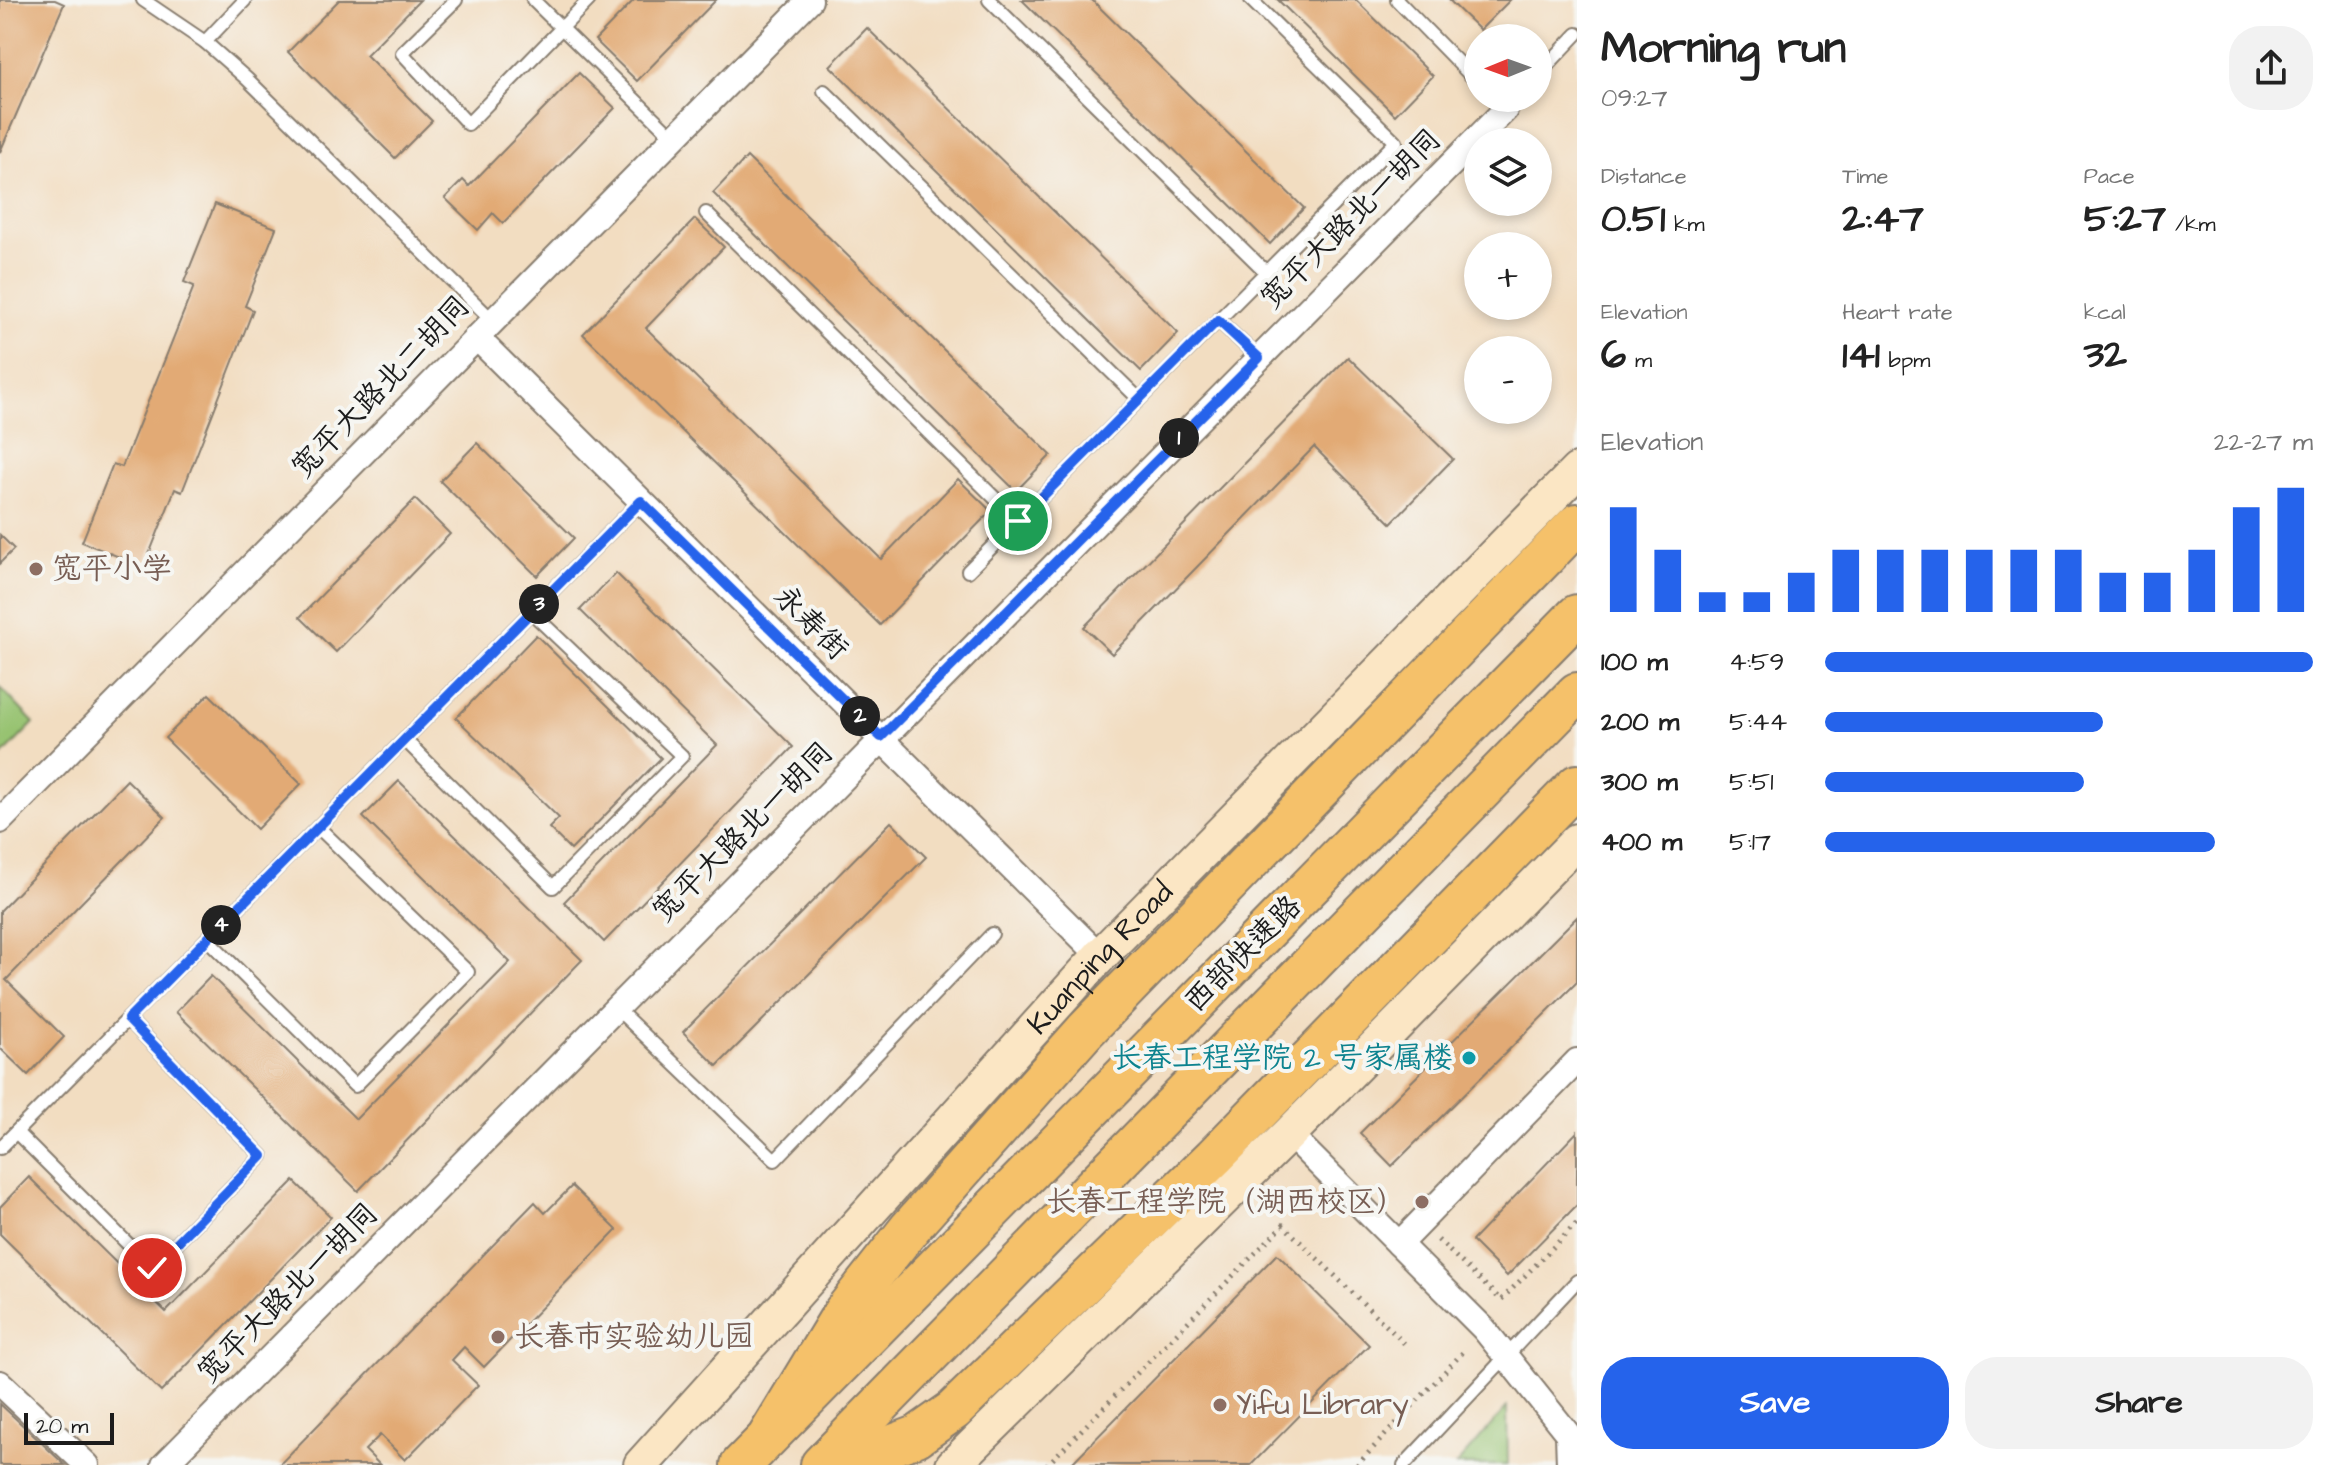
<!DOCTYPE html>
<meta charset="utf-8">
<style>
:root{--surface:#fff;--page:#f2f2f2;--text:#222;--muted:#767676;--accent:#2563eb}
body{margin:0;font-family:"Architects Daughter","LXGW WenKai TC",sans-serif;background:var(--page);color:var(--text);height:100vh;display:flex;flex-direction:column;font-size:30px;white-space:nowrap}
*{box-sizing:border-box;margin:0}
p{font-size:26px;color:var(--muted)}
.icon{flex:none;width:44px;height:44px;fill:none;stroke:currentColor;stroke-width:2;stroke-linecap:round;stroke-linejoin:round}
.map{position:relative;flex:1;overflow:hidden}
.sheet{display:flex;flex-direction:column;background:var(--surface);width:760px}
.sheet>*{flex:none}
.needle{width:52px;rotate:269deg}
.buttons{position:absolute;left:1464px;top:24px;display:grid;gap:16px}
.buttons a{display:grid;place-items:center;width:88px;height:88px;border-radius:50%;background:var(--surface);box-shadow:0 4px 12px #0003;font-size:40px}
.scale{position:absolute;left:24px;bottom:20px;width:90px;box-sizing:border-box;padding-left:8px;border:4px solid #1c1c1c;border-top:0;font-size:22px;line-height:28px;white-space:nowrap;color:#1c1c1c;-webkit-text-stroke:6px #f6f6f2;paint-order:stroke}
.pin{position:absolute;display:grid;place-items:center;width:68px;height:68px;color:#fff;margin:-34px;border:4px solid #fff;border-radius:50%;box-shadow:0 2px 8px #0007}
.km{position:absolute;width:40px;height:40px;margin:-20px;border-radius:50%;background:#222;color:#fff;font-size:22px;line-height:40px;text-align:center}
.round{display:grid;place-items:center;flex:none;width:84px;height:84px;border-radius:32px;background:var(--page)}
.overview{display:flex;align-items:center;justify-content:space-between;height:136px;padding:0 24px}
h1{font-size:44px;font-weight:700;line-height:60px}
.figures{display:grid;grid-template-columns:repeat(3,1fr);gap:12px;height:136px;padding:8px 24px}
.figures div{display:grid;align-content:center}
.figures b{font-size:40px;font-weight:700}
.figures small{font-size:22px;font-weight:400}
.figures p{font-size:22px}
.chart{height:224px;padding:16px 24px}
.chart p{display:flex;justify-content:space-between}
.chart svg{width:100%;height:144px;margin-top:8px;stroke:var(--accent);stroke-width:6}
.action{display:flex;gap:16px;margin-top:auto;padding:16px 24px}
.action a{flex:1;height:92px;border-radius:32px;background:var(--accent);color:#fff;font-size:32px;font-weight:700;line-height:92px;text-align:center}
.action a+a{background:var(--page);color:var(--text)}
ul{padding:0 24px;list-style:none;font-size:26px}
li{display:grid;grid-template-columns:128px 96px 1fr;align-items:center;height:60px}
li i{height:20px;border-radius:10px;background:var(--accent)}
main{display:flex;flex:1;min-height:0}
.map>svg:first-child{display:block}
.green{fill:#97c371;stroke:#5a7046;stroke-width:2}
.building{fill:#e2aa74}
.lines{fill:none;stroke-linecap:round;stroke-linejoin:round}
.service-casing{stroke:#877c6e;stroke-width:16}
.minor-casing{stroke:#877c6e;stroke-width:28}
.secondary-casing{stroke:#877c6e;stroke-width:38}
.trunk-casing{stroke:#877c6e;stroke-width:44}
.path{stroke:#877c6e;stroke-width:5;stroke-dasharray:2 6;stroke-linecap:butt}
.service{stroke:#fff;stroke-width:12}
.minor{stroke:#fff;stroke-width:24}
.secondary{stroke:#fbe6c4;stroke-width:34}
.trunk{stroke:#f5c16b;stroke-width:40}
.route-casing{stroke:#fff;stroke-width:16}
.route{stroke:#2563eb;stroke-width:10}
.education-dot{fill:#8d6e63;stroke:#f6f6f2;stroke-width:3}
.culture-dot{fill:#0f9aa8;stroke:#f6f6f2;stroke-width:3}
.labels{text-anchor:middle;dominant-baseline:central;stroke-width:8;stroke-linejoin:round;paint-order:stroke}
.street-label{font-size:30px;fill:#1c1c1c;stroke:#f6f6f2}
.education-label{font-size:30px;fill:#785e54;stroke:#f6f6f2;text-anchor:start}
.culture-label{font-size:30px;fill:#0d838f;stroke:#f6f6f2;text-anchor:end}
</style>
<main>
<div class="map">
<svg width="1577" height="1465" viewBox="0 0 1577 1465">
<rect width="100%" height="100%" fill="#f6f6f2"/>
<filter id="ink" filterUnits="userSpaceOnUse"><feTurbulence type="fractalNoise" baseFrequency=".0125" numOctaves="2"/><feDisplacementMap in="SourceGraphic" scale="16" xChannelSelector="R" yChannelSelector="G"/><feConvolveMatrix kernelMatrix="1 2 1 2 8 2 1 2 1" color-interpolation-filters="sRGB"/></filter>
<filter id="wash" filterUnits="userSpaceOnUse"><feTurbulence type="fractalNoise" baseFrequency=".006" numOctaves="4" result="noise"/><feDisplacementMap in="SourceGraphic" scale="32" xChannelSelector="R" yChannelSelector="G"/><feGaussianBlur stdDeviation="1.8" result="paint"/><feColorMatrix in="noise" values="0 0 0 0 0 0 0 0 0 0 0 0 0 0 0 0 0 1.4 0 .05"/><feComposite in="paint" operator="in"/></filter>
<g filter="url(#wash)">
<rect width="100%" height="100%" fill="#f2ddc1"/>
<!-- green -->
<g class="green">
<path d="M0,687L34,723L0,758Z"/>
<path d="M1507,1407L1508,1465H1456Z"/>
</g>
<g id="blocks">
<!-- building -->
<g class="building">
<path d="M0,0H55L64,4L0,152Z"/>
<path d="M339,0H420L366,55L432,121L395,158L288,52Z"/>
<path d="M634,0H716L637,81L595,40Z"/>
<path d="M1022,0H1092L1304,208L1270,244Z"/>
<path d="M1278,0H1356L1433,76L1395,115Z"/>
<path d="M1449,0H1510L1480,30Z"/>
<path d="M867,28L1178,333L1141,371L830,66Z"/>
<path d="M579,73L615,108L503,223L493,213L478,230L445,198L463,180L469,186Z"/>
<path d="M747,157L1051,455L1016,491L713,193Z"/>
<path d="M215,204L276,228L245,306L253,310L182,492L175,489L144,567L82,542L113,464L122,467L194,286L184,282Z"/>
<path d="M695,219L724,247L646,328L881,559L958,479L991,511L880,625L583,334Z"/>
<path d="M1348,357L1453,459L1391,523L1314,447L1112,654L1084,627Z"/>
<path d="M477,443L574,538L537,576L440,481Z"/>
<path d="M415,499L450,534L336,652L300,617Z"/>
<path d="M0,535L14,549L0,563Z"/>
<path d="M616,573L793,747L604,942L564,902L717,745L580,610Z"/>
<path d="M536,635L661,758L571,850L549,828L559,818L456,718Z"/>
<path d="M209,694L301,784L257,829L165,738Z"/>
<path d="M127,780L165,817L6,980L64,1037L28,1075L0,1048V911Z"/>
<path d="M399,781L582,960L358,1191L176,1012L211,976L356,1119L510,962L363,817Z"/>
<path d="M891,822L926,857L717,1066L683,1032Z"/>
<path d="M1577,917V982L1392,1166L1360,1133Z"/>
<path d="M1577,1132V1205L1507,1276L1472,1241Z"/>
<path d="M29,1177L166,1312L294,1181L331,1217L161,1392L0,1234V1207Z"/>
<path d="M572,1186L617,1230L484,1367L464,1347L452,1360L478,1385L405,1460L380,1435L365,1450L380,1465H279L535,1202L545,1213Z"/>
<path d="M1277,1254L1369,1345L1251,1465H1070Z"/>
<path d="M0,1404L65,1465H0Z"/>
</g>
</g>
</g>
<g filter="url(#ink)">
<use href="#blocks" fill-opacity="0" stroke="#877c6e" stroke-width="2"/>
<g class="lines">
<defs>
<g id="service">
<path d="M143,0L205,42L247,79L492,320"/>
<path d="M456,0L402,53L468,124L589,0"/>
<path d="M533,0L674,138"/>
<path d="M989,0L1266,272"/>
<path d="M1397,0L1478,83"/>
<path d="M205,42L245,0"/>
<path d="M1538,75L1577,34"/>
<path d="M824,91L1139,399"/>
<path d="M1493,98L1505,110L1516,98"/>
<path d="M706,213L1018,521"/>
<path d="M1218,320L1259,358"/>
<path d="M968,571L1396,142L1251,0"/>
<path d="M405,740L553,887L682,756L531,612"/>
<path d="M207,939L355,1086L468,972L318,827"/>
<path d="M615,1007L775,1160L992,934"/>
<path d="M16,1132L152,1268L262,1156L128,1019"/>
<path d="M0,1148L641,501"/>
<path d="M1404,1465L1577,1281"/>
</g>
<g id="minor">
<path d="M476,337L1100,956"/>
<path d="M0,821L810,0"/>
<path d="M1289,1134L1484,1329L1568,1434L1569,1465"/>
<path d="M1399,1244L1577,1061"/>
<path d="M0,1383L87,1465"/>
<path d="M164,1465L1505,110"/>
</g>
<g id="secondary">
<path id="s1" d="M641,1465L1100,956L1577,471"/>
<path d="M953,1465L1289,1134L1577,841"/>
</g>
<g id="trunk">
<path d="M769,1435L843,1313L910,1228L1085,1031L1577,524"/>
<path d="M741,1465L1577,615"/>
<path d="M821,1465L1577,693"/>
<path d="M840,1465L917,1436L954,1410L1214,1157L1577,785"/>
</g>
</defs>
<!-- service casing -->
<use href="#service" class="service-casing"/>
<!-- minor casing -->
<use href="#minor" class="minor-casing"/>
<!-- secondary casing -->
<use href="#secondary" class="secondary-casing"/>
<!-- trunk casing -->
<use href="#trunk" class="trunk-casing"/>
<!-- path -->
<g class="path">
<path d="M1438,1240L1501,1300L1577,1223"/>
<path d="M1047,1465L1283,1225L1405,1344"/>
<path d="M1357,1465L1466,1349"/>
</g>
<!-- service -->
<use href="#service" class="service"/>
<!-- minor -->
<use href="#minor" class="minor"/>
<!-- secondary -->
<use href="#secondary" class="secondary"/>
<!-- trunk -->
<use href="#trunk" class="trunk"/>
</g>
</g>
<g class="lines" filter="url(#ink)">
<defs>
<path id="route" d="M152,1268L262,1156L128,1019L641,501L881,737L1259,358L1218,320L1018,521"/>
</defs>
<!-- route casing -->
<use href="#route" class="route-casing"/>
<!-- route -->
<use href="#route" class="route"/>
</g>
<!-- markers -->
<g class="education-dot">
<circle cx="36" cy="569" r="8"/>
<circle cx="1422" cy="1202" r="8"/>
<circle cx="498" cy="1337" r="8"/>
<circle cx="1220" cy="1405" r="8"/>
</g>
<circle class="culture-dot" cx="1469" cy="1058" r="8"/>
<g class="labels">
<!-- street labels -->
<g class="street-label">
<text transform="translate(1351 219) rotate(-45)">宽平大路北一胡同</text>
<text transform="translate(381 387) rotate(-46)">宽平大路北二胡同</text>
<text transform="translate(811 623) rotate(45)">永寿街</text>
<text transform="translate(743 832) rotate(-45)">宽平大路北一胡同</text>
<text transform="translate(1243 954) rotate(-45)">西部快速路</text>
<text stroke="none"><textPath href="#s1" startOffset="684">Kuanping Road</textPath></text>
<text transform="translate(288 1293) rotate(-45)">宽平大路北一胡同</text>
</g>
<!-- education labels -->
<g class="education-label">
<text x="52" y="569">宽平小学</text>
<text x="1406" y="1202" text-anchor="end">长春工程学院（湖西校区）</text>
<text x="514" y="1337">长春市实验幼儿园</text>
<text x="1236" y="1405">Yifu Library</text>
</g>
<!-- culture labels -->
<g class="culture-label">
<text x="1453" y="1058">长春工程学院 2 号家属楼</text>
</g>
</g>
</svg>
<div class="buttons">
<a><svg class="needle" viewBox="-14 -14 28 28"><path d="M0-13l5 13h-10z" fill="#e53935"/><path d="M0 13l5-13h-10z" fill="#767676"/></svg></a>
<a><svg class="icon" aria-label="layers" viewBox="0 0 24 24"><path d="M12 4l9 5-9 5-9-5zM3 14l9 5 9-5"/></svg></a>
<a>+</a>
<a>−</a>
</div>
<div class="scale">20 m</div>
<div class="pin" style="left:1018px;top:521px;background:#1e9e55"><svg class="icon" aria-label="arrive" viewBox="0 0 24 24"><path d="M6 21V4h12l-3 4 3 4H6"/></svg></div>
<div class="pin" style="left:152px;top:1268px;background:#d93025"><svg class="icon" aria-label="check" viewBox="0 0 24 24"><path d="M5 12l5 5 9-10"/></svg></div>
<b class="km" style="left:1179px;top:438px">1</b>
<b class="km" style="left:860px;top:716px">2</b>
<b class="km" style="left:539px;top:604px">3</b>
<b class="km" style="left:221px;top:925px">4</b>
</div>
<section class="sheet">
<div class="overview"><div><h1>Morning run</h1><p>09:27</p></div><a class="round"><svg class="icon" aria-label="share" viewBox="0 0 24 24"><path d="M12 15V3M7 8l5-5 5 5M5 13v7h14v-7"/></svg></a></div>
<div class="figures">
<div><p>Distance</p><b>0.51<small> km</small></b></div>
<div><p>Time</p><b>2:47</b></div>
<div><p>Pace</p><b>5:27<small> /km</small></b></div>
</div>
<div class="figures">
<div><p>Elevation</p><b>6<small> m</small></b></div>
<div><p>Heart rate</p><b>141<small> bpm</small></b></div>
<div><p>kcal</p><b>32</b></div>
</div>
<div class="chart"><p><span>Elevation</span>22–27 m</p>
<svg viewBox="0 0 160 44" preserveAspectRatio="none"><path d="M5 44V12M15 44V25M25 44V38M35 44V38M45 44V32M55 44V25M65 44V25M75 44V25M85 44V25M95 44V25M105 44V25M115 44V32M125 44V32M135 44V25M145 44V12M155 44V6"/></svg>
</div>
<ul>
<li><b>100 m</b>4:59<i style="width:100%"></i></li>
<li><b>200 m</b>5:44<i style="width:57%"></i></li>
<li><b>300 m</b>5:51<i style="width:53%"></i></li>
<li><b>400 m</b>5:17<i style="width:80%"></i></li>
</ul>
<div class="action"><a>Save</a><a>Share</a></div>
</section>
</main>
